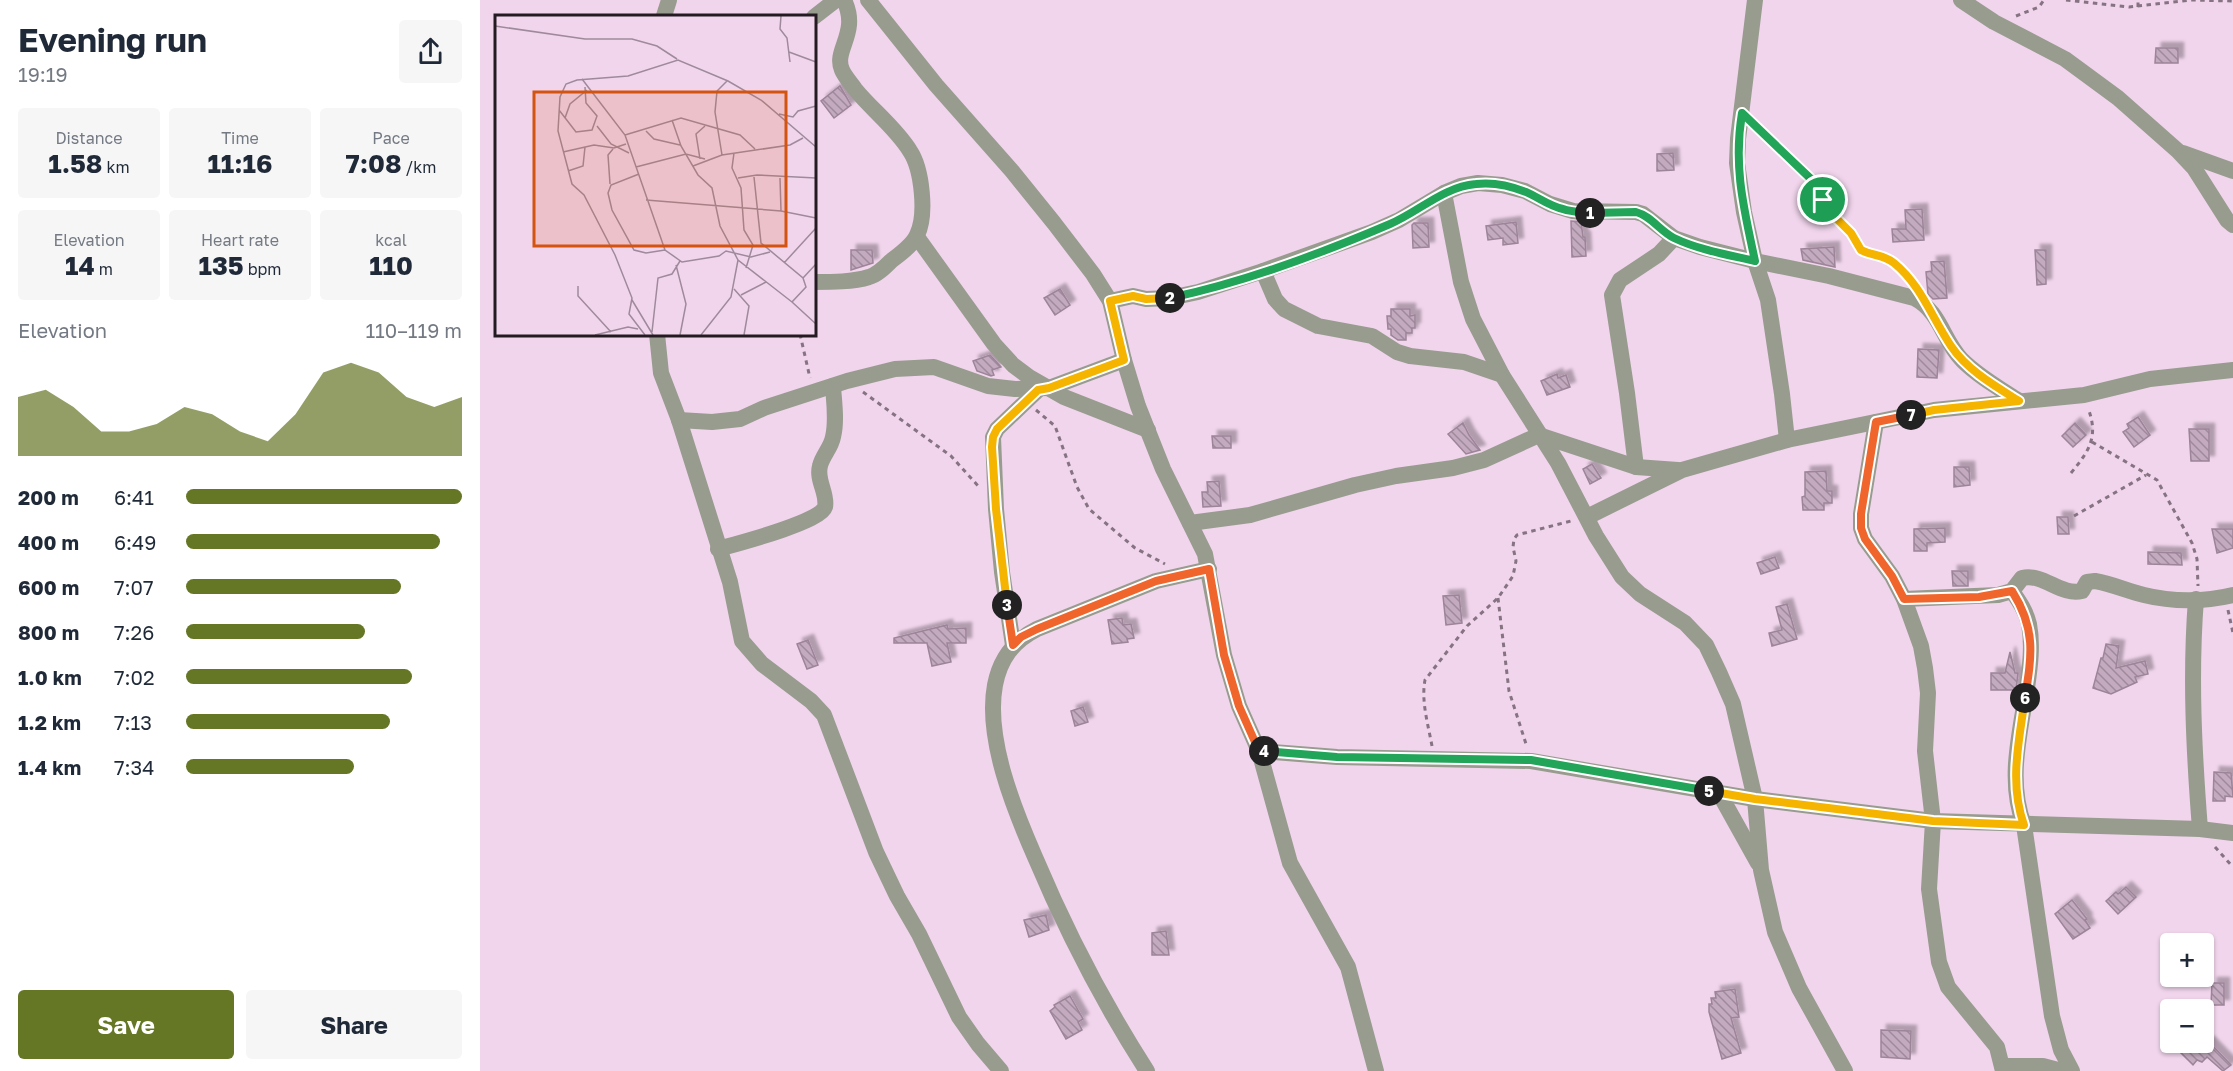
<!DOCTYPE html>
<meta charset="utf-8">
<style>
:root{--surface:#fff;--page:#f6f6f7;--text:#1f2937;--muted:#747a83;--accent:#657625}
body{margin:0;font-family:"Golos Text",sans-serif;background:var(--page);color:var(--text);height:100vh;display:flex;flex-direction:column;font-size:22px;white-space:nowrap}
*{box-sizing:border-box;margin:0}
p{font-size:20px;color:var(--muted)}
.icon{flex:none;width:33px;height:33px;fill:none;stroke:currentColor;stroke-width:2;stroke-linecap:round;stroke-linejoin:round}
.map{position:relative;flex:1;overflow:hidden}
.side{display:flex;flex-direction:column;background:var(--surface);width:480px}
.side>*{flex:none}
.tools{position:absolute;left:1680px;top:933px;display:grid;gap:12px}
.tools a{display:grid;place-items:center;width:54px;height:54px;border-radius:6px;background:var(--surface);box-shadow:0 2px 4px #0004;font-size:30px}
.pin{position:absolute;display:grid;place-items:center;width:51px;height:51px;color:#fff;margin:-26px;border:3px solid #fff;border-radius:50%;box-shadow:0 2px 6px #0007}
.km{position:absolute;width:30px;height:30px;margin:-15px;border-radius:50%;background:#222;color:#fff;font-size:16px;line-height:30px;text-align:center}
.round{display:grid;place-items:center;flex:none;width:63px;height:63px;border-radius:6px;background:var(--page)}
.head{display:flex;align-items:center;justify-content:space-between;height:102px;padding:0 18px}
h1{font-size:33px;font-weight:700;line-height:45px}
.metrics{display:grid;grid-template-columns:repeat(3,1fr);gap:9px;height:102px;padding:6px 18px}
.metrics div{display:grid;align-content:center;border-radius:6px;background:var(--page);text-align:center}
.metrics b{font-size:26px;font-weight:700}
.metrics small{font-size:16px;font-weight:400}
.metrics p{font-size:16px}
.chart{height:168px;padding:12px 18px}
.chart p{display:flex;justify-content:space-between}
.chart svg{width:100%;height:108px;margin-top:6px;fill:var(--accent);opacity:.7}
.button{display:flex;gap:12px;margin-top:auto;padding:12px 18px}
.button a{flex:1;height:69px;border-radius:6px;background:var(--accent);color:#fff;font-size:24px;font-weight:700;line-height:69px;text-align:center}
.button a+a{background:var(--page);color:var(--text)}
ul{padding:0 18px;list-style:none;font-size:20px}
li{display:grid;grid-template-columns:96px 72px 1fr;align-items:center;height:45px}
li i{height:15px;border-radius:8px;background:var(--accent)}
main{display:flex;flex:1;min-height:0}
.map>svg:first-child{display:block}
.building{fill:url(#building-back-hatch);stroke:#9d8499;stroke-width:1.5;filter:url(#shadow)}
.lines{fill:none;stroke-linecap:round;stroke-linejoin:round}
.path{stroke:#867382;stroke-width:3;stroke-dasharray:4.5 4.5;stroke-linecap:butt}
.minor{stroke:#989c8f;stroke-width:16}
.split-1-casing{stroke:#fff;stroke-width:12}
.split-2-casing{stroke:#fff;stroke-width:12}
.split-3-casing{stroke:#fff;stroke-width:12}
.split-4-casing{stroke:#fff;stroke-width:12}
.split-5-casing{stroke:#fff;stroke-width:12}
.split-6-casing{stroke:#fff;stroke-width:12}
.split-7-casing{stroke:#fff;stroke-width:12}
.split-8-casing{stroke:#fff;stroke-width:12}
.split-1{stroke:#22a559;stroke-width:8}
.split-2{stroke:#22a559;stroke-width:8}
.split-3{stroke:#f5b400;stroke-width:8}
.split-4{stroke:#f0652b;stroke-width:8}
.split-5{stroke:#22a559;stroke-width:8}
.split-6{stroke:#f5b400;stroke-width:8}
.split-7{stroke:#f0652b;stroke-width:8}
.split-8{stroke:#f5b400;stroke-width:8}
.inset-road{fill:none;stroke:#9f8a9b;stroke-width:1.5}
.view{fill:#d4530e;fill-opacity:0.15;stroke:#d4530e;stroke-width:3}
.inset-edge{fill:none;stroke:#241a22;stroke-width:3}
</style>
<main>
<section class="side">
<div class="head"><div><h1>Evening run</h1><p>19:19</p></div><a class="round"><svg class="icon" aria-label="share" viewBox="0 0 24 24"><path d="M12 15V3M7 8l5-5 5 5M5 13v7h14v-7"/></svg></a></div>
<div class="metrics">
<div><p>Distance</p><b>1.58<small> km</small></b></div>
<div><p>Time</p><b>11:16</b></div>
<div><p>Pace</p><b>7:08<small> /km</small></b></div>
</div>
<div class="metrics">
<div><p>Elevation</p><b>14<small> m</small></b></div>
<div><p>Heart rate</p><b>135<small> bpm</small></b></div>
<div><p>kcal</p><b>110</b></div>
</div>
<div class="chart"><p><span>Elevation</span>110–119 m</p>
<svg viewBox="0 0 160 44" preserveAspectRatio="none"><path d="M0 44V20L10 17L20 24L30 34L40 34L50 31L60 24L70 27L80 34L90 38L100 27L110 10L120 6L130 10L140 20L150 24L160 20V44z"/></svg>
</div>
<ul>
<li><b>200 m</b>6:41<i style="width:100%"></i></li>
<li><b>400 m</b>6:49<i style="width:92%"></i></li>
<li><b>600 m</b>7:07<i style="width:78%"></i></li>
<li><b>800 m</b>7:26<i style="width:65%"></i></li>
<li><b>1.0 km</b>7:02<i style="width:82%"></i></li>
<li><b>1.2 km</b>7:13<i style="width:74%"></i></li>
<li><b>1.4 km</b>7:34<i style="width:61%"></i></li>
</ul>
<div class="button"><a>Save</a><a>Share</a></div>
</section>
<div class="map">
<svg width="1753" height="1071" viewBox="0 0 1753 1071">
<defs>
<pattern id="building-back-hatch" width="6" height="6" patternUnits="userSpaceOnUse" patternTransform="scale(1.5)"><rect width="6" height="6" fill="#c4aabf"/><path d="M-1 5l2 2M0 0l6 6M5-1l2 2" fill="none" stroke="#9f8a9b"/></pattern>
<filter id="shadow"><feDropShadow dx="5.5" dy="-5.5" stdDeviation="1.5" flood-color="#0004"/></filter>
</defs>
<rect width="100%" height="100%" fill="#f1d5ec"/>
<!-- building -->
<g class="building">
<path d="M1676,48H1698V63H1675Z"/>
<path d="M360,86L371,105L354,118L341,101Z"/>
<path d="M1193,153L1194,170L1177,171V154Z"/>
<path d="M1442,209L1444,240L1413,242L1412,229H1426L1425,210Z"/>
<path d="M1091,221L1101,222L1103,237H1105L1106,256L1092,257Z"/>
<path d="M1036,222L1038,243L1023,245V238L1008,240L1006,226Z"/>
<path d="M934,223H948L949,247L933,248L932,225Z"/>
<path d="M1354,247L1355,267L1323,260L1321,249Z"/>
<path d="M371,250H392L393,263L371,270Z"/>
<path d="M1555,250H1566V284L1557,285Z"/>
<path d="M1464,261L1467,298L1453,299L1448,294L1446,272L1452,271L1451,262Z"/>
<path d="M580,289L590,305L575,315L564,298Z"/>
<path d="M911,309H930V316L935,315V328H932V333H926V340H918L911,335V329H908L907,316H911Z"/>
<path d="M1438,349L1459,350L1457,378L1437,377Z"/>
<path d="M510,355L521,367L512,370L514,375L511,376L497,371L493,361Z"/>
<path d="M1077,374L1078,378L1086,375L1090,387L1067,395L1061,381Z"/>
<path d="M1658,417L1670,435L1654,447L1643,432L1649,428L1647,424Z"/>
<path d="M983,423L989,435L1000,450L986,454L968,434Z"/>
<path d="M1595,423L1606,435L1593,447L1582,436Z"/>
<path d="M1709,429H1729V461H1711Z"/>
<path d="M732,436H751V448H733Z"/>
<path d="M1112,464L1121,478L1110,484L1103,469Z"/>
<path d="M1474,467H1489L1490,485L1474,487Z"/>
<path d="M1346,471L1347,491H1352V503H1344V510H1323L1322,497L1325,496V472Z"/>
<path d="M739,481L741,506L723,507L722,492H728L727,482Z"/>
<path d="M1577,517H1588L1589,534H1578Z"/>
<path d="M1465,528V542L1447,543V551H1434V529Z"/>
<path d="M1732,529H1753V548L1737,553Z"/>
<path d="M1668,552L1701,553L1702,565L1668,564Z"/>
<path d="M1295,557L1299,568L1281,574L1277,563Z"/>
<path d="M1472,571H1488V586H1473Z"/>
<path d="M979,595L982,623L966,625L963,596Z"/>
<path d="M1307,604L1317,639L1292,646L1289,633L1302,630L1296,607Z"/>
<path d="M642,618L643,625L651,624L654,638L647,639L648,642L632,644L628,620Z"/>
<path d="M467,625L468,629L486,628V643H467L471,662L452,666L447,643H414V638Z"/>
<path d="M328,640L338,665L327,669L317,644Z"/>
<path d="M1626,644L1639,646L1636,668L1665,661L1668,674L1655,677L1657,682L1631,694L1613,688L1621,658H1623Z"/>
<path d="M1530,652L1535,673H1538L1536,690H1511V673H1525Z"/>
<path d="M603,707L608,722L595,726L591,711Z"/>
<path d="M1734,772L1751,773L1753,797L1745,796V801H1733Z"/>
<path d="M1646,887L1656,897L1638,914L1626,901L1636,892L1638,894Z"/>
<path d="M1592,900L1607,919L1605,920L1610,928L1593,939L1575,914Z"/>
<path d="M566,915L569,930L549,937L544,920Z"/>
<path d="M686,931L689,955H672V933Z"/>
<path d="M1732,983H1744V1005H1731Z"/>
<path d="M1255,989L1259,1017L1251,1018L1261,1053L1242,1059L1229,1012V1004H1232L1231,998H1236L1235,992Z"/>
<path d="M590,996L603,1019L598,1022L602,1030L586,1039L570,1011L575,1007L574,1005Z"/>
<path d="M1401,1030L1431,1031L1430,1059L1401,1057Z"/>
<path d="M1710,1042H1729L1751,1065L1743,1071L1727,1057L1722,1062L1717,1060L1713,1065L1700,1052Z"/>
</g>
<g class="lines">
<!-- path -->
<g class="path">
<path d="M1586,0L1649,7L1711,0L1753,1"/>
<path d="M1658,7V0"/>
<path d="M1536,16L1559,7L1564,0"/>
<path d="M1276,126L1331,179L1351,213L1371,233L1381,250L1400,255L1412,262L1433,282"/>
<path d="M320,334L330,378"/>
<path d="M383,392L471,456L500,488"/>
<path d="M556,410L575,426L597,487L609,509L655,548L685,564"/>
<path d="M1612,442L1677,480L1712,543L1717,559L1718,586"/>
<path d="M1591,473C1609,451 1619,437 1608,408"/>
<path d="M1594,516L1666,475"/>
<path d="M1018,598L1029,691L1047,747"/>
<path d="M1748,610L1753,633"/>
<path d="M952,746C948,724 941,701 945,680L987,626L1018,598L1033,576L1036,561L1033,547L1034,539L1037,535L1091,521"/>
<path d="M1735,847L1753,867"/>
</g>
<!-- minor -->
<g class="minor">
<path d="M388,0L456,85L532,171L574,223L613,274L630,301L644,360L658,406L683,469L725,554L744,655L759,706L779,751L810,863L868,967L896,1071"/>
<path d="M1275,0L1258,139L1257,163L1264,212L1275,261L1288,300L1302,394L1307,440"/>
<path d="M1481,0L1514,22L1585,59L1638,98L1698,151L1714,168L1747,220L1753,225"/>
<path d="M184,16L189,0"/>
<path d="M334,17L356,0"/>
<path d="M1703,153L1753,171"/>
<path d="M964,193L981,282L993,319L1022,375L1078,463L1116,536L1142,577L1160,594L1205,623L1226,645L1239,672L1253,704L1275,799L1281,870L1295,932L1319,988L1365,1071"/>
<path d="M437,237L514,344L533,365L549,377L584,397L668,430"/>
<path d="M783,271L795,299L804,309L838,326L892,336L917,352L930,356L984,362L1022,375"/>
<path d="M334,282C352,282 373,282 389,277C397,275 405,267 411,261C420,254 433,245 437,235C447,215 442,169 430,151C416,128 392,110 375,89C371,83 365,77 362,70C353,50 380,33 364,0"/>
<path d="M630,301L653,296L666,299L690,298L718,292L783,271L892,232L919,220L964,193L981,186L998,183L1022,185L1045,191L1070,204L1093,211L1156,212L1163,214L1194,238L1220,247L1275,261L1349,276L1434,298C1461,312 1462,339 1482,360C1498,376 1519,388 1539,401"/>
<path d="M177,334L181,373L199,420L250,582L262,641L282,664L331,701L344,715L396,852L417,896L439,934L479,1017L498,1044L521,1071"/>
<path d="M199,420L232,422L260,419L284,408L367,381L415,369L454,367L508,386L535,389L569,388L644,360"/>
<path d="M1396,422L1381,514V528L1385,539L1412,576L1424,599L1441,646L1445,668L1448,693L1445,751L1453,821L1449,889L1459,962L1468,987L1517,1047L1523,1071"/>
<path d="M1156,467L1147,393L1132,295L1140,280L1179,254L1194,238"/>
<path d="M1107,517L1202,470L1307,440L1454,410L1604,395L1670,379L1753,370"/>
<path d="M710,523L770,515L875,485L916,476L973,468L1004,460L1059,435L1156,467L1198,470"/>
<path d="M238,549C256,544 341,522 345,507C348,494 336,480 340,466C342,456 351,448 353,437C357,421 354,402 353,386"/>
<path d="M1532,591C1539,601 1546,611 1549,624C1553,645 1550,667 1547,688C1540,734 1527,780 1544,825L1572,1016L1581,1050L1592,1071"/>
<path d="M1424,599L1518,595L1532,591L1542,578C1564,573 1580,596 1602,591L1607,582L1615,581C1632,584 1648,591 1664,595C1692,602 1725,602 1753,595"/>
<path d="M1716,599C1710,676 1714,752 1720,829"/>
<path d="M533,645L522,572L516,509L513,437L517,429L558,390"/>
<path d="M779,751L857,757L1051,761L1275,799L1453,821L1720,829L1753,833"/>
<path d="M1239,793L1278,863"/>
<path d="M1523,1066H1563L1582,1071"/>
<path d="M667,1071C622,1001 587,933 555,857C534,809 505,738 515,685C520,659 533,641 557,629L676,581L729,569"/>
</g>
</g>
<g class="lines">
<defs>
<path id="split-1" d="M1110,213L1156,212C1171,216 1180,231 1194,238C1219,250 1249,255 1275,261C1264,209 1253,167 1262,113L1331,179L1343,200"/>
<path id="split-2" d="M690,298C765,282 840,254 910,224C940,211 963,187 996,184C1012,182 1031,186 1046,192C1058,197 1069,206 1083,209C1091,212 1101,212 1110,213"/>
<path id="split-3" d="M527,605L516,509L512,447L513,437L517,429L558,390L569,388L644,360L630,301L653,296L666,299L690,298"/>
<path id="split-4" d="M527,605L533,645L541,637L557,629L676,581L729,569L744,655L759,706L779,751H784"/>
<path id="split-5" d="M784,751L857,757L1051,760L1229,791"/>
<path id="split-6" d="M1229,791L1275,799L1453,821L1544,825C1529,783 1539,741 1545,698"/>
<path id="split-7" d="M1431,415L1396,422L1381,514V528L1385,539L1412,576L1424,599L1499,597L1532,591C1556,629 1552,654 1545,698"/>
<path id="split-8" d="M1343,200L1351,213L1371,233L1381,250C1392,256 1403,254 1414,263C1441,285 1452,318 1471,346C1487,370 1515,386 1539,401L1454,410L1431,415"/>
</defs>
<!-- split-1 casing -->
<use href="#split-1" class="split-1-casing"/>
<!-- split-2 casing -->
<use href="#split-2" class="split-2-casing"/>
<!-- split-3 casing -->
<use href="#split-3" class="split-3-casing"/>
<!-- split-4 casing -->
<use href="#split-4" class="split-4-casing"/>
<!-- split-5 casing -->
<use href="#split-5" class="split-5-casing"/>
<!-- split-6 casing -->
<use href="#split-6" class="split-6-casing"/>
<!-- split-7 casing -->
<use href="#split-7" class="split-7-casing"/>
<!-- split-8 casing -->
<use href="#split-8" class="split-8-casing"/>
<!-- split-1 -->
<use href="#split-1" class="split-1"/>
<!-- split-2 -->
<use href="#split-2" class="split-2"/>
<!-- split-3 -->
<use href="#split-3" class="split-3"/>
<!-- split-4 -->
<use href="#split-4" class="split-4"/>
<!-- split-5 -->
<use href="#split-5" class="split-5"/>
<!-- split-6 -->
<use href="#split-6" class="split-6"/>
<!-- split-7 -->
<use href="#split-7" class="split-7"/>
<!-- split-8 -->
<use href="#split-8" class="split-8"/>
</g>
<!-- overview -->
<g transform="translate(15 15)">
<rect width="321" height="321" fill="#f1d5ec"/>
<path class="inset-road" d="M286,1L285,14L292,23L295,47M0,11L90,24H137L162,31L182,44M294,37L321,47M87,64L130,120L170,235L187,247L224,241L231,236L256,242L275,237M64,95L81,117L97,115L102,101L91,88L90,72M284,99L298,102L303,96L321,91M70,103L75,89L92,75M177,105L186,131L203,160L217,173L225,211L243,245L297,287M102,111L116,129L134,138M151,116L159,124L185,130M130,120L186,103L245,120L260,134M68,137L99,130L119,133L131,129M239,138L237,153L246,173L249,215L258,230L251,253M227,140L220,97L222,76L232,66M205,144L201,119L210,111M198,151L227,140L295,130L308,123M141,152L191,139L210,144M73,156L88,151L90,132M144,159L116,170L113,178L117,195L139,235L151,238L170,235M259,162L266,228L308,263L311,272L297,287L321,309M243,163L262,160L321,163M285,163L286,196M115,169L113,140L118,134M151,185L286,196L321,203M289,248L321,213M181,250L191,289L185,320M308,263L321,249M83,271V281L116,317M239,274L254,291L249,320M246,280L271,267M137,285L158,320M157,317L163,263L177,259L185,246M100,320L133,312L143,314M150,320L134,299L137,283L120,240L89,180L77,169L63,116L65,82L71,69L82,65L133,61L183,45L233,66L266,85L321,132M206,320L236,282L243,245"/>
<path class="view" d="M39,77H291V231H39Z"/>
<rect width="321" height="321" class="inset-edge"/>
</g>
</svg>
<div class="tools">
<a>+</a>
<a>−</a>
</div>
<div class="pin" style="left:1343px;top:200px;background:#1e9e55"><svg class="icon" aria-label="arrive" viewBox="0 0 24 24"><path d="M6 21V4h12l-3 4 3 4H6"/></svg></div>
<b class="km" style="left:1110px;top:213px">1</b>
<b class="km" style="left:690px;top:298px">2</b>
<b class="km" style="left:527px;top:605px">3</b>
<b class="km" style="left:784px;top:751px">4</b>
<b class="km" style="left:1229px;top:791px">5</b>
<b class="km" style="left:1545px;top:698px">6</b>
<b class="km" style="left:1431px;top:415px">7</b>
</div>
</main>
